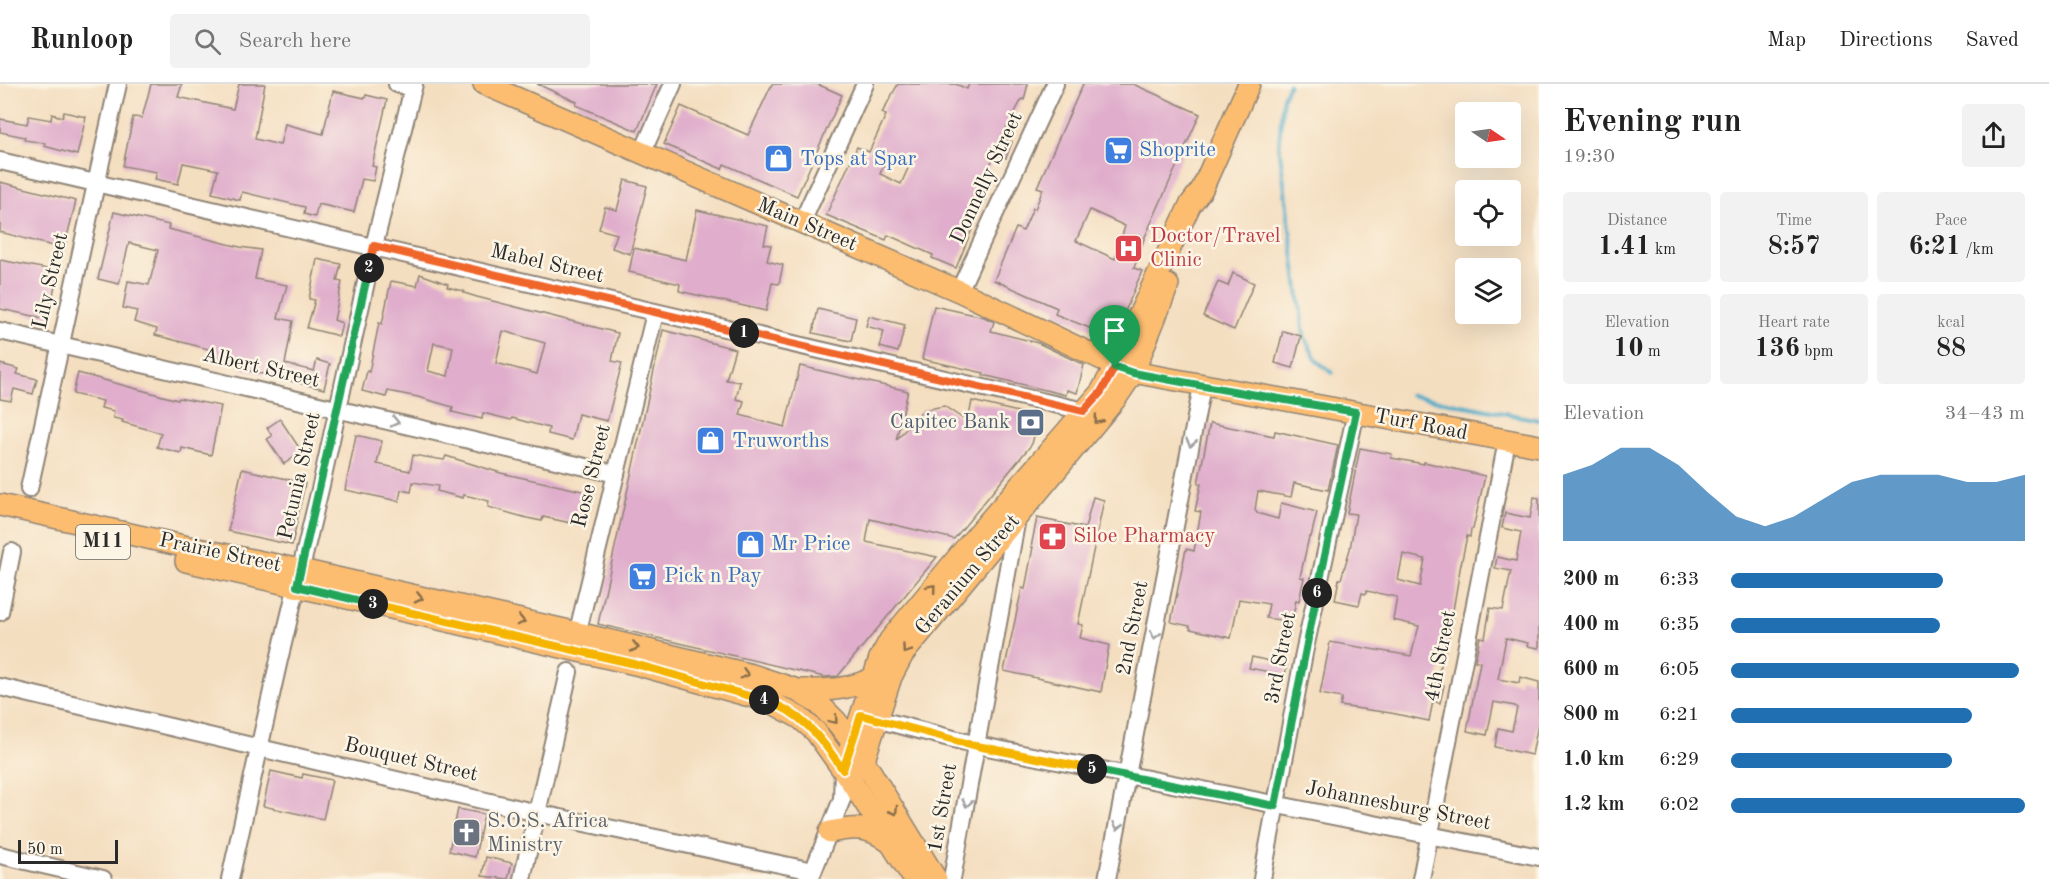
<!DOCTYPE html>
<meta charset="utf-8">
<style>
:root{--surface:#fff;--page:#f2f2f2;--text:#222;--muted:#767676;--line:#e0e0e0;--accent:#1f6fb2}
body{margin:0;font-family:"Old Standard TT",serif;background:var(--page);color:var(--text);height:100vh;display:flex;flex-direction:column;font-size:22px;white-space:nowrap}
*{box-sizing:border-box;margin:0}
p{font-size:20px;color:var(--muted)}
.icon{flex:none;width:33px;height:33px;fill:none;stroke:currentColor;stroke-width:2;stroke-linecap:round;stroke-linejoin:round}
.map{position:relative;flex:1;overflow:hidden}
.sheet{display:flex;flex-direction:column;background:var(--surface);width:510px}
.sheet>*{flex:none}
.needle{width:39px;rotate:103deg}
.tools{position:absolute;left:1455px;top:18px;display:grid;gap:12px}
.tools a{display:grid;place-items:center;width:66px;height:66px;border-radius:6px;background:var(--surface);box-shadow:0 6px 24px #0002;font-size:30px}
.scale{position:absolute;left:18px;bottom:15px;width:100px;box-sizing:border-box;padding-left:6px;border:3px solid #2b2b2b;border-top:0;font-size:16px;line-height:21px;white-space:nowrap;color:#2b2b2b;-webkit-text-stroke:4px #fcf5e5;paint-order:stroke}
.pin{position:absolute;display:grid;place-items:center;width:51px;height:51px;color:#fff;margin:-62px -26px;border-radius:50% 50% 50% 0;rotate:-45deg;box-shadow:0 0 6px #0007}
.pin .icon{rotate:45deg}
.km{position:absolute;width:30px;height:30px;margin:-15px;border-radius:50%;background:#222;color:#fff;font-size:16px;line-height:30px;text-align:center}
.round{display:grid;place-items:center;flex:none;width:63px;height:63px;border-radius:6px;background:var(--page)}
.summary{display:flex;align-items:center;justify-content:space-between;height:102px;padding:0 24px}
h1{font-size:33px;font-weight:800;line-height:45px}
.metrics{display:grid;grid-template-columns:repeat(3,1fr);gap:9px;height:102px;padding:6px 24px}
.metrics div{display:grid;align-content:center;border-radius:6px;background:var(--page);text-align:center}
.metrics b{font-size:26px;font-weight:800}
.metrics small{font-size:16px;font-weight:400}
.metrics p{font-size:16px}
.chart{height:168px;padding:12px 24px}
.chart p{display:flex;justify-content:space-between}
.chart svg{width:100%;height:108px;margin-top:6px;fill:var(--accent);opacity:.7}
ul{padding:0 24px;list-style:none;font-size:20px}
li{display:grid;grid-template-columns:96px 72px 1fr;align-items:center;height:45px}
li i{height:15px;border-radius:8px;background:var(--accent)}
header{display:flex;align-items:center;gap:36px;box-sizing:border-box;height:84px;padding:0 30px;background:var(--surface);border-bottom:2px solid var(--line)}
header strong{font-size:28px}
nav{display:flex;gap:33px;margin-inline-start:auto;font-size:21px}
.search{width:420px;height:54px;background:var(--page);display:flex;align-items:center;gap:15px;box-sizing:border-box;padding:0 21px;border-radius:6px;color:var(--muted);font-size:22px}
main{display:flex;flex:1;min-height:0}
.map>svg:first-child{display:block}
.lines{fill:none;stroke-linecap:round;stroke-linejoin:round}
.stream{stroke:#49a9c8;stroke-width:4}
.building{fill:#e0aecc;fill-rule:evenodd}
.minor-casing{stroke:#908476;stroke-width:20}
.major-casing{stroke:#908476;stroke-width:24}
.minor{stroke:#fff;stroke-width:16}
.major{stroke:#fcbd6f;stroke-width:21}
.oneway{stroke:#896d4a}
.oneway2{stroke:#a0a0a0}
.split-1-casing{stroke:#fff;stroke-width:12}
.split-2-casing{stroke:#fff;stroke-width:12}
.split-3-casing{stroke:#fff;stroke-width:12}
.split-4-casing{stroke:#fff;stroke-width:12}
.split-5-casing{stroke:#fff;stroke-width:12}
.split-6-casing{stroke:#fff;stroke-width:12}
.split-7-casing{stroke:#fff;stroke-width:12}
.split-1{stroke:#f0652b;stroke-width:8}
.split-2{stroke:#f0652b;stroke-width:8}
.split-3{stroke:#22a559;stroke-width:8}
.split-4{stroke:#f5b400;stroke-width:8}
.split-5{stroke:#f5b400;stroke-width:8}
.split-6{stroke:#22a559;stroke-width:8}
.split-7{stroke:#22a559;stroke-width:8}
.labels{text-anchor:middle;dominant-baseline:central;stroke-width:5;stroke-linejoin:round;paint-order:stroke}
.shield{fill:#fcf5e5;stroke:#6a6863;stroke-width:1.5}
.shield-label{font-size:20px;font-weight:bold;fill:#2b2b2b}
.shop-label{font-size:21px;fill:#366cbe;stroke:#fcf5e5;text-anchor:start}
.street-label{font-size:21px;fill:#2b2b2b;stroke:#fcf5e5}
.health-label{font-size:21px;fill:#be3a42;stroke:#fcf5e5;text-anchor:start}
.service-label{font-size:21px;fill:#4e5e75;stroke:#fcf5e5;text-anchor:end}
.worship-label{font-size:21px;fill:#5b616d;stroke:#fcf5e5;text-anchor:start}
</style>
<header>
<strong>Runloop</strong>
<div class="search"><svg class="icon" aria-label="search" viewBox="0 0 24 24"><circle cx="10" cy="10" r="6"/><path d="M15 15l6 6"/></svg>Search here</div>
<nav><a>Map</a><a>Directions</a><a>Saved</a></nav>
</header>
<main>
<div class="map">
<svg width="1539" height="795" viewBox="0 0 1539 795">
<rect width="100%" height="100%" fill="#fcf5e5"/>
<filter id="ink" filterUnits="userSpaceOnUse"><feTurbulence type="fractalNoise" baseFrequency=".0167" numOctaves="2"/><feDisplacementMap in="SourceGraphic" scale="12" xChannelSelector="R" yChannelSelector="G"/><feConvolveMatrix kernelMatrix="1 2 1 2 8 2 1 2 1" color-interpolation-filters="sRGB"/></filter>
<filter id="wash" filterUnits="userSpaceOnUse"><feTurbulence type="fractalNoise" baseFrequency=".008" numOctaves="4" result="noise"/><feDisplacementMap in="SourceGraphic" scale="24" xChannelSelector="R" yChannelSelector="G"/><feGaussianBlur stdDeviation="1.35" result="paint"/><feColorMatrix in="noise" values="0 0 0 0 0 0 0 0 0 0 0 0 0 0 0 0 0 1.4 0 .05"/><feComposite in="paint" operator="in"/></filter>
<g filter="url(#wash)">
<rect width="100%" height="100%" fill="#f4dec0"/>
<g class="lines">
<!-- stream -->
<g class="stream">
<path d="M1289,0L1283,13L1279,61L1304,252L1317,277L1332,289"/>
<path d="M1410,311L1539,336"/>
</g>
</g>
<g id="blocks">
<!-- building -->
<g class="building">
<path d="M151,0H182L178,13L233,25L239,0H265L255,55L280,61L285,40L323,50L333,7L365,14L366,11L387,16L372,82L376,83L373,97L362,95L354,128L318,120L315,133L304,130L305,123L242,108L240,116L212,109L218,86L183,79L178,100L155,95L157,88L123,82L133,33L142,34Z"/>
<path d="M537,0H657L637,47L576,21L577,18Z"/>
<path d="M772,0H817L842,11L797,112L724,80L722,85L664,60L681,22L748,51Z"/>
<path d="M898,0H956L967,5L969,0H1028L1024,16L1022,15L1001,54L1012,58L1006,74L995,70L977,111L985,114L956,184L932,174L933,171L888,151L886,156L826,131L857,63L869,68L886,31L882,29ZM889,69L910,80L901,100L880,90Z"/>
<path d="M1083,0H1133L1200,30L1144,155L1134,184L1142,187L1114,254L1055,230L1057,224L994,196L1016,144L1023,147L1033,124L1035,125L1043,105L1037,103ZM1090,126L1125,142L1115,175L1076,157Z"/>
<path d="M64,28L86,33L77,71L44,62L45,59L24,56L25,53L0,48V35L27,40L29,32L51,36L52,30L62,33Z"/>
<path d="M625,96L647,102L630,170L612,164L617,150L599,145L605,123L617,126Z"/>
<path d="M0,98L76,117L64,165L0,148Z"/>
<path d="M697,126L768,142L764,160L771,161L767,177L783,181L779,200L772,199L766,227L679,207L680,200L629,188L634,164L686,176Z"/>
<path d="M114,128L169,141L168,145L240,163L261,166L255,195L287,201L278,234L293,237L285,280L314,287L317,276L330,280L324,305L242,285L243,280L211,272L212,266L155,251L157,245L134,238L137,227L123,224L128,197L149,201L158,166L129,159L119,200L98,195Z"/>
<path d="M317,175L341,180L337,197L342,198L334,236L342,239L339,252L307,244L315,216L309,215Z"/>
<path d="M0,176L58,187L48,235L0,225Z"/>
<path d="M1233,189L1254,199L1234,246L1203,232L1218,198L1228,202Z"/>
<path d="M420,190L448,200L447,203L464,207V209L477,213L618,249L612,277L622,279L607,337L578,330L572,356L548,350L549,344L512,334L511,336L483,329L482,335L452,328L453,323L418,313L388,307L386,313L362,307L367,287L369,288L379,239L382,240L391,197L417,202ZM503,247L545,259L537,290L496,279ZM434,259L453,263L448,292L428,287Z"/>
<path d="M934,222L984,233L994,238L991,247L1038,259L1084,281L1077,309L1067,306L1066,311L983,291L984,289L922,275Z"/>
<path d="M818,225L856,234L851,257L813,249Z"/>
<path d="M869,232L905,241L898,268L880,263L884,247L866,242Z"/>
<path d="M663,246L735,265L726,296L740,298L736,315L744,317L740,331L785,343L800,282L908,307L896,356L923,326L944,322L968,338L972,317L1039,333L1032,360L954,455L870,435L866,458L937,473L838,592L824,593L598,540Z"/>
<path d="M1283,247L1301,252L1293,284L1275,279Z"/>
<path d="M0,280L19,285L17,290L37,295L33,310L14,305L11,317L0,315Z"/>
<path d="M78,289L178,316L179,314L221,322L211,371L182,364L181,369L157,363L161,349L122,338L123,336L113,334L114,327L101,324L103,317L73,310Z"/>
<path d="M280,335L302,368L284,380L267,355L272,352L267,344Z"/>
<path d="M1210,339L1274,352L1275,347L1338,361L1328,406L1294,399L1291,413L1258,407L1255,426L1257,429L1278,435L1281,419L1317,428L1311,453H1309L1300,493L1304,494L1299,517L1296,516L1292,538L1266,534L1269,520L1239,515L1231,554L1190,545V542L1171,538L1186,465L1194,467L1201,428L1195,427L1201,400H1198Z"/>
<path d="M356,351L382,357L377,380L410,387L413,371L444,376L446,372L501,389L587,408L580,441L543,433L542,437L527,434L488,423L489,417L464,411L463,414L437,407L438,402L413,398L411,408L401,406L399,417L345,406Z"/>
<path d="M1360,364L1392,370L1391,374L1424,380V378L1485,392L1473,445H1471L1470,453L1467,452L1460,485L1448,556L1436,599L1444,601L1440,619L1433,617L1429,637L1391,629L1340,622L1342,614L1320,610L1330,558L1411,572L1419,542L1393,536L1397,513L1367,507L1366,510L1362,509L1359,521L1335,516L1339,495H1341L1350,465L1356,430L1347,429ZM1403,470L1425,475L1420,502L1398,496Z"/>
<path d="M242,385L305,399L292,461L228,447Z"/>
<path d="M1093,413L1104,416L1078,540L1083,541L1080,554L1109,561L1101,608L1004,587L1022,504L1025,505L1033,463H1031L1037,434L1085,444Z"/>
<path d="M1534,413L1539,414V564L1527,562L1528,559L1506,554L1498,595L1519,599L1520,593L1539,598V635L1532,671L1495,663L1498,644L1512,647L1517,624L1515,622L1494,618L1487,651L1467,647L1480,578L1475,577L1480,553L1485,554L1490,524L1503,526L1511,487L1495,484L1497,473L1516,477L1521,448L1502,444L1505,429L1530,434Z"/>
<path d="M1252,573L1287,581L1285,591L1249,584Z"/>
<path d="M271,687L302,694L303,690L332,696L323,735L263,722Z"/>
<path d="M458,725L484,730L475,773L449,767Z"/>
<path d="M486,773L512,779L508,795L482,792Z"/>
</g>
</g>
</g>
<g filter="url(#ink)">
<use href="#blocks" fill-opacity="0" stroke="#908476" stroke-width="1.5"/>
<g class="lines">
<defs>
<g id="minor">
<path d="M397,0L413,4"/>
<path d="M642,69L673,0"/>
<path d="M0,77L1084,327"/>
<path d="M802,138L865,0"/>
<path d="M959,207L1055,0"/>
<path d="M0,247L616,390"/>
<path d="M29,405L118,0"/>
<path d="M0,528L12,468"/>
<path d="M575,559L655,229"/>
<path d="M0,603L537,729L813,787"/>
<path d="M868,633L977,661L1539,773"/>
<path d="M0,771L103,795"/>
<path d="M230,795L278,580L321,401L374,162L414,0"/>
<path d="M522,795L569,588"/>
<path d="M810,795L842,715L843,686"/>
<path d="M952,795L1017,434"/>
<path d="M1107,795L1202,302"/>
<path d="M1262,795L1304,569L1356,328"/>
<path d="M1421,795L1507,357"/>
</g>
<g id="major">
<path d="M484,0L959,207L1127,287L1539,362"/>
<path d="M0,421L188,463L301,486L578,549L752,591L794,605L819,620L836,637L853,659L936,795"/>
<path d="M186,477L635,580L771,618L800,634L816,648L855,703L914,795"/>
<path d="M797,606C826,606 846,607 873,594"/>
<path d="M849,668L880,574L890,556L964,466L1101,308L1115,283L1190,121L1202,105L1249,0"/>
<path d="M861,685L891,593L903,570L1116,314L1133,289L1168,201"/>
<path d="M830,748C853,743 869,742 888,757"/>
</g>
</defs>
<!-- minor casing -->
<use href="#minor" class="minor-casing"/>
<!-- major casing -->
<use href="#major" class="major-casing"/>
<!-- minor -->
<use href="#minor" class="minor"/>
<!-- major -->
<use href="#major" class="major"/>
</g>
<!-- one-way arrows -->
<defs><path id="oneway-chevron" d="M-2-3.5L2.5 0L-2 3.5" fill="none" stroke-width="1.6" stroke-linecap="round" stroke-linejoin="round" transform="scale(1.5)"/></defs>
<g class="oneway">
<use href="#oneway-chevron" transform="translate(1098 336) rotate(130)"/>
<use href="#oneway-chevron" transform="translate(932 504) rotate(-50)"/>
<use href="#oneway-chevron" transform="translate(419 514) rotate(13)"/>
<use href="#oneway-chevron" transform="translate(521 537) rotate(12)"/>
<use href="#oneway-chevron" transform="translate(635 563) rotate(13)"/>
<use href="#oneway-chevron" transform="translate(906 566) rotate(125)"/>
<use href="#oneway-chevron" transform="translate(745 590) rotate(15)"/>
<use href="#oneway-chevron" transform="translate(834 636) rotate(49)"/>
<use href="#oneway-chevron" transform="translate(894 727) rotate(59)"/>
</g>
<g class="oneway2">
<use href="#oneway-chevron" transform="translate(395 338) rotate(13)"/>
<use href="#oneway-chevron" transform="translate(1191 359) rotate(101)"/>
<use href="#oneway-chevron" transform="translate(1155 551) rotate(103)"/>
<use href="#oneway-chevron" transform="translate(967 719) rotate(100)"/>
<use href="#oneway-chevron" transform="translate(1118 742) rotate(101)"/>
</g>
</g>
<g class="lines" filter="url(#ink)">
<defs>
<path id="split-1" d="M744,249L1084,327L1101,308L1115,283"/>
<path id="split-2" d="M369,184L374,162L744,249"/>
<path id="split-3" d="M369,184L297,502L373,520"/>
<path id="split-4" d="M373,520L635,580L764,616"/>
<path id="split-5" d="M764,616C801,627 822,655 843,686L861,631L977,662L1092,685"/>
<path id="split-6" d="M1092,685L1275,722L1317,509"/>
<path id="split-7" d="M1115,283L1133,289L1215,304L1356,328L1317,509"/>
</defs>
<!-- split-1 casing -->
<use href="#split-1" class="split-1-casing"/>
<!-- split-2 casing -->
<use href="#split-2" class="split-2-casing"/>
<!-- split-3 casing -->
<use href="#split-3" class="split-3-casing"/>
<!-- split-4 casing -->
<use href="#split-4" class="split-4-casing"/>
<!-- split-5 casing -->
<use href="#split-5" class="split-5-casing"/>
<!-- split-6 casing -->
<use href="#split-6" class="split-6-casing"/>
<!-- split-7 casing -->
<use href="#split-7" class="split-7-casing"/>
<!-- split-1 -->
<use href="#split-1" class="split-1"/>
<!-- split-2 -->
<use href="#split-2" class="split-2"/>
<!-- split-3 -->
<use href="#split-3" class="split-3"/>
<!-- split-4 -->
<use href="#split-4" class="split-4"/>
<!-- split-5 -->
<use href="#split-5" class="split-5"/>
<!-- split-6 -->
<use href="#split-6" class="split-6"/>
<!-- split-7 -->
<use href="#split-7" class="split-7"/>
</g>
<!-- icons -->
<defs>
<symbol id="supermarket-square" viewBox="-11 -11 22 22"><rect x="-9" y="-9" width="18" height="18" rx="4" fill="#3f7fe0" stroke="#fcf5e5"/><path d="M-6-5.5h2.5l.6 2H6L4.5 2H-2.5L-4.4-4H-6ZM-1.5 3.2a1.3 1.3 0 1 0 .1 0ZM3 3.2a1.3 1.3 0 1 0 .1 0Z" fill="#fff"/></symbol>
<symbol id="shop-square" viewBox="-11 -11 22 22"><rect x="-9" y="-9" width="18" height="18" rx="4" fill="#3f7fe0" stroke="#fcf5e5"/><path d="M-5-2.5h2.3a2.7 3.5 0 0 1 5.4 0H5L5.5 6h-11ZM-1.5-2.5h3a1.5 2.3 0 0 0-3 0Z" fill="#fff"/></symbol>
<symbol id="hospital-square" viewBox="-11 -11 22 22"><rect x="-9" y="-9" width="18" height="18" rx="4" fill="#e0444e" stroke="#fcf5e5"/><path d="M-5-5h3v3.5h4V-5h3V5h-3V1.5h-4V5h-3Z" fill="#fff"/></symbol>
<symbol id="bank-square" viewBox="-11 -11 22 22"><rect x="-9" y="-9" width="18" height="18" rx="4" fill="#5c6f8a" stroke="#fcf5e5"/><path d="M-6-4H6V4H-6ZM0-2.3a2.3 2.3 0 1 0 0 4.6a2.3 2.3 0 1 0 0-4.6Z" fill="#fff"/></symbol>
<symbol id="pharmacy-square" viewBox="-11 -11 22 22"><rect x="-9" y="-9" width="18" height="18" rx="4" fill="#e0444e" stroke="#fcf5e5"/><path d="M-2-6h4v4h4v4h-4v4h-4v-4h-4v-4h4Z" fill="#fff"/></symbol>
<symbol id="church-square" viewBox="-11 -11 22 22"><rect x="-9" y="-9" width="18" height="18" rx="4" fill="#6b7280" stroke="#fcf5e5"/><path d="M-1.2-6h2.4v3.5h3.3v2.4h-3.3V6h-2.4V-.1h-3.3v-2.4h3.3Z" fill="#fff"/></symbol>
</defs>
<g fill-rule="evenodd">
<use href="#supermarket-square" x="1102" y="50" width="33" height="33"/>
<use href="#shop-square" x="762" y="58" width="33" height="33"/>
<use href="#hospital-square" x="1112" y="148" width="33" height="33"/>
<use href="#bank-square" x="1014" y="322" width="33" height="33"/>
<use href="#shop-square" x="694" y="340" width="33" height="33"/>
<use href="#pharmacy-square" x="1036" y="436" width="33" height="33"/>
<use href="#shop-square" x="734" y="444" width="33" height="33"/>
<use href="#supermarket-square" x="626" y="476" width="33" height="33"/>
<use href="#church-square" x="450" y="732" width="33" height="33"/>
</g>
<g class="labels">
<!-- shield labels -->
<rect class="shield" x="76" y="441" width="54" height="34" rx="4.5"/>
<g class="shield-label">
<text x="103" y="458">M11</text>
</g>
<!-- shop labels -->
<g class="shop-label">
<text x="1139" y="66">Shoprite</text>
<text x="800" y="75">Tops at Spar</text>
<text x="732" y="357">Truworths</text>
<text x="771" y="460">Mr Price</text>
<text x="664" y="492">Pick n Pay</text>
</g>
<!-- street labels -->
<g class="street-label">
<text transform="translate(987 94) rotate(-65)">Donnelly Street</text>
<text transform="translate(807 141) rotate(23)">Main Street</text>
<text transform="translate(547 180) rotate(13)">Mabel Street</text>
<text transform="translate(51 197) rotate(-77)">Lily Street</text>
<text transform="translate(261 284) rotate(13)">Albert Street</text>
<text transform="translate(1421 341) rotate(11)">Turf Road</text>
<text transform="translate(300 392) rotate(-77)">Petunia Street</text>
<text transform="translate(592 392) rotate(-76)">Rose Street</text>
<text transform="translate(220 469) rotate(12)">Prairie Street</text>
<text transform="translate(968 491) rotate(-50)">Geranium Street</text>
<text transform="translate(1133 544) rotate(-79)">2nd Street</text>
<text transform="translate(1441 572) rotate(-79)">4th Street</text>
<text transform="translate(1281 574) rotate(-79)">3rd Street</text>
<text transform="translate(411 676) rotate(13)">Bouquet Street</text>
<text transform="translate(1398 722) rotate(11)">Johannesburg Street</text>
<text transform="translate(943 724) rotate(-80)">1st Street</text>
</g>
<!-- health labels -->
<g class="health-label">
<text x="1150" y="152">Doctor/Travel<tspan x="1150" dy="24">Clinic</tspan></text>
<text x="1073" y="452">Siloe Pharmacy</text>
</g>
<!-- service labels -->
<g class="service-label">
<text x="1010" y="338">Capitec Bank</text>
</g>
<!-- worship labels -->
<g class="worship-label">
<text x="487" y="737">S.O.S. Africa<tspan x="487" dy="24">Ministry</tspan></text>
</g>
</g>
</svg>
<div class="tools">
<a><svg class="needle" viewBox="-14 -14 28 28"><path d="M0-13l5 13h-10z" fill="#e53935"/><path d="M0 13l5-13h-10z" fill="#767676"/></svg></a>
<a><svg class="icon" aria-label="locate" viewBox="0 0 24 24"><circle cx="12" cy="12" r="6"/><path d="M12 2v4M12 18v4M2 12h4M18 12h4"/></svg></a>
<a><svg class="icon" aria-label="layers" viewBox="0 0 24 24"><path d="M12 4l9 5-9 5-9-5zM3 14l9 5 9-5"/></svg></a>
</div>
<div class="scale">50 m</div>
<div class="pin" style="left:1115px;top:283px;background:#1e9e55"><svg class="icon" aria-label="arrive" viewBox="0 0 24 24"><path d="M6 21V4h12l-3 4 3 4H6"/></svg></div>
<b class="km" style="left:744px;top:249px">1</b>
<b class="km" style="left:369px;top:184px">2</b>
<b class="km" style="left:373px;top:520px">3</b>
<b class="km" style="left:764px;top:616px">4</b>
<b class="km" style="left:1092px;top:685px">5</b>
<b class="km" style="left:1317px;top:509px">6</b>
</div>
<section class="sheet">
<div class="summary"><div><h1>Evening run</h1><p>19:30</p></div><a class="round"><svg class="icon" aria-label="share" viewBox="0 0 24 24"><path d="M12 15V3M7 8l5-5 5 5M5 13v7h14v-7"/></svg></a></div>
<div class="metrics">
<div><p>Distance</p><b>1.41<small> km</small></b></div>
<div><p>Time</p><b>8:57</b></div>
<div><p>Pace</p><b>6:21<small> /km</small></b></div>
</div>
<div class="metrics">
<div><p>Elevation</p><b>10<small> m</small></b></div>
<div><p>Heart rate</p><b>136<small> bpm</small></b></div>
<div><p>kcal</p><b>88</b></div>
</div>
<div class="chart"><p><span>Elevation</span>34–43 m</p>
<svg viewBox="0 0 160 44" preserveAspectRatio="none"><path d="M0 44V17L10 13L20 6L30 6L40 13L50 24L60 34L70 38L80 34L90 27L100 20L110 17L120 17L130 17L140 20L150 20L160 17V44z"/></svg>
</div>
<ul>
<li><b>200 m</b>6:33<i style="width:72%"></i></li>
<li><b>400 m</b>6:35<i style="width:71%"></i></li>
<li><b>600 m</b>6:05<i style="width:98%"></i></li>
<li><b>800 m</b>6:21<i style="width:82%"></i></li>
<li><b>1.0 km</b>6:29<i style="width:75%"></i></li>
<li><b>1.2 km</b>6:02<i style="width:100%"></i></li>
</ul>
</section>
</main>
